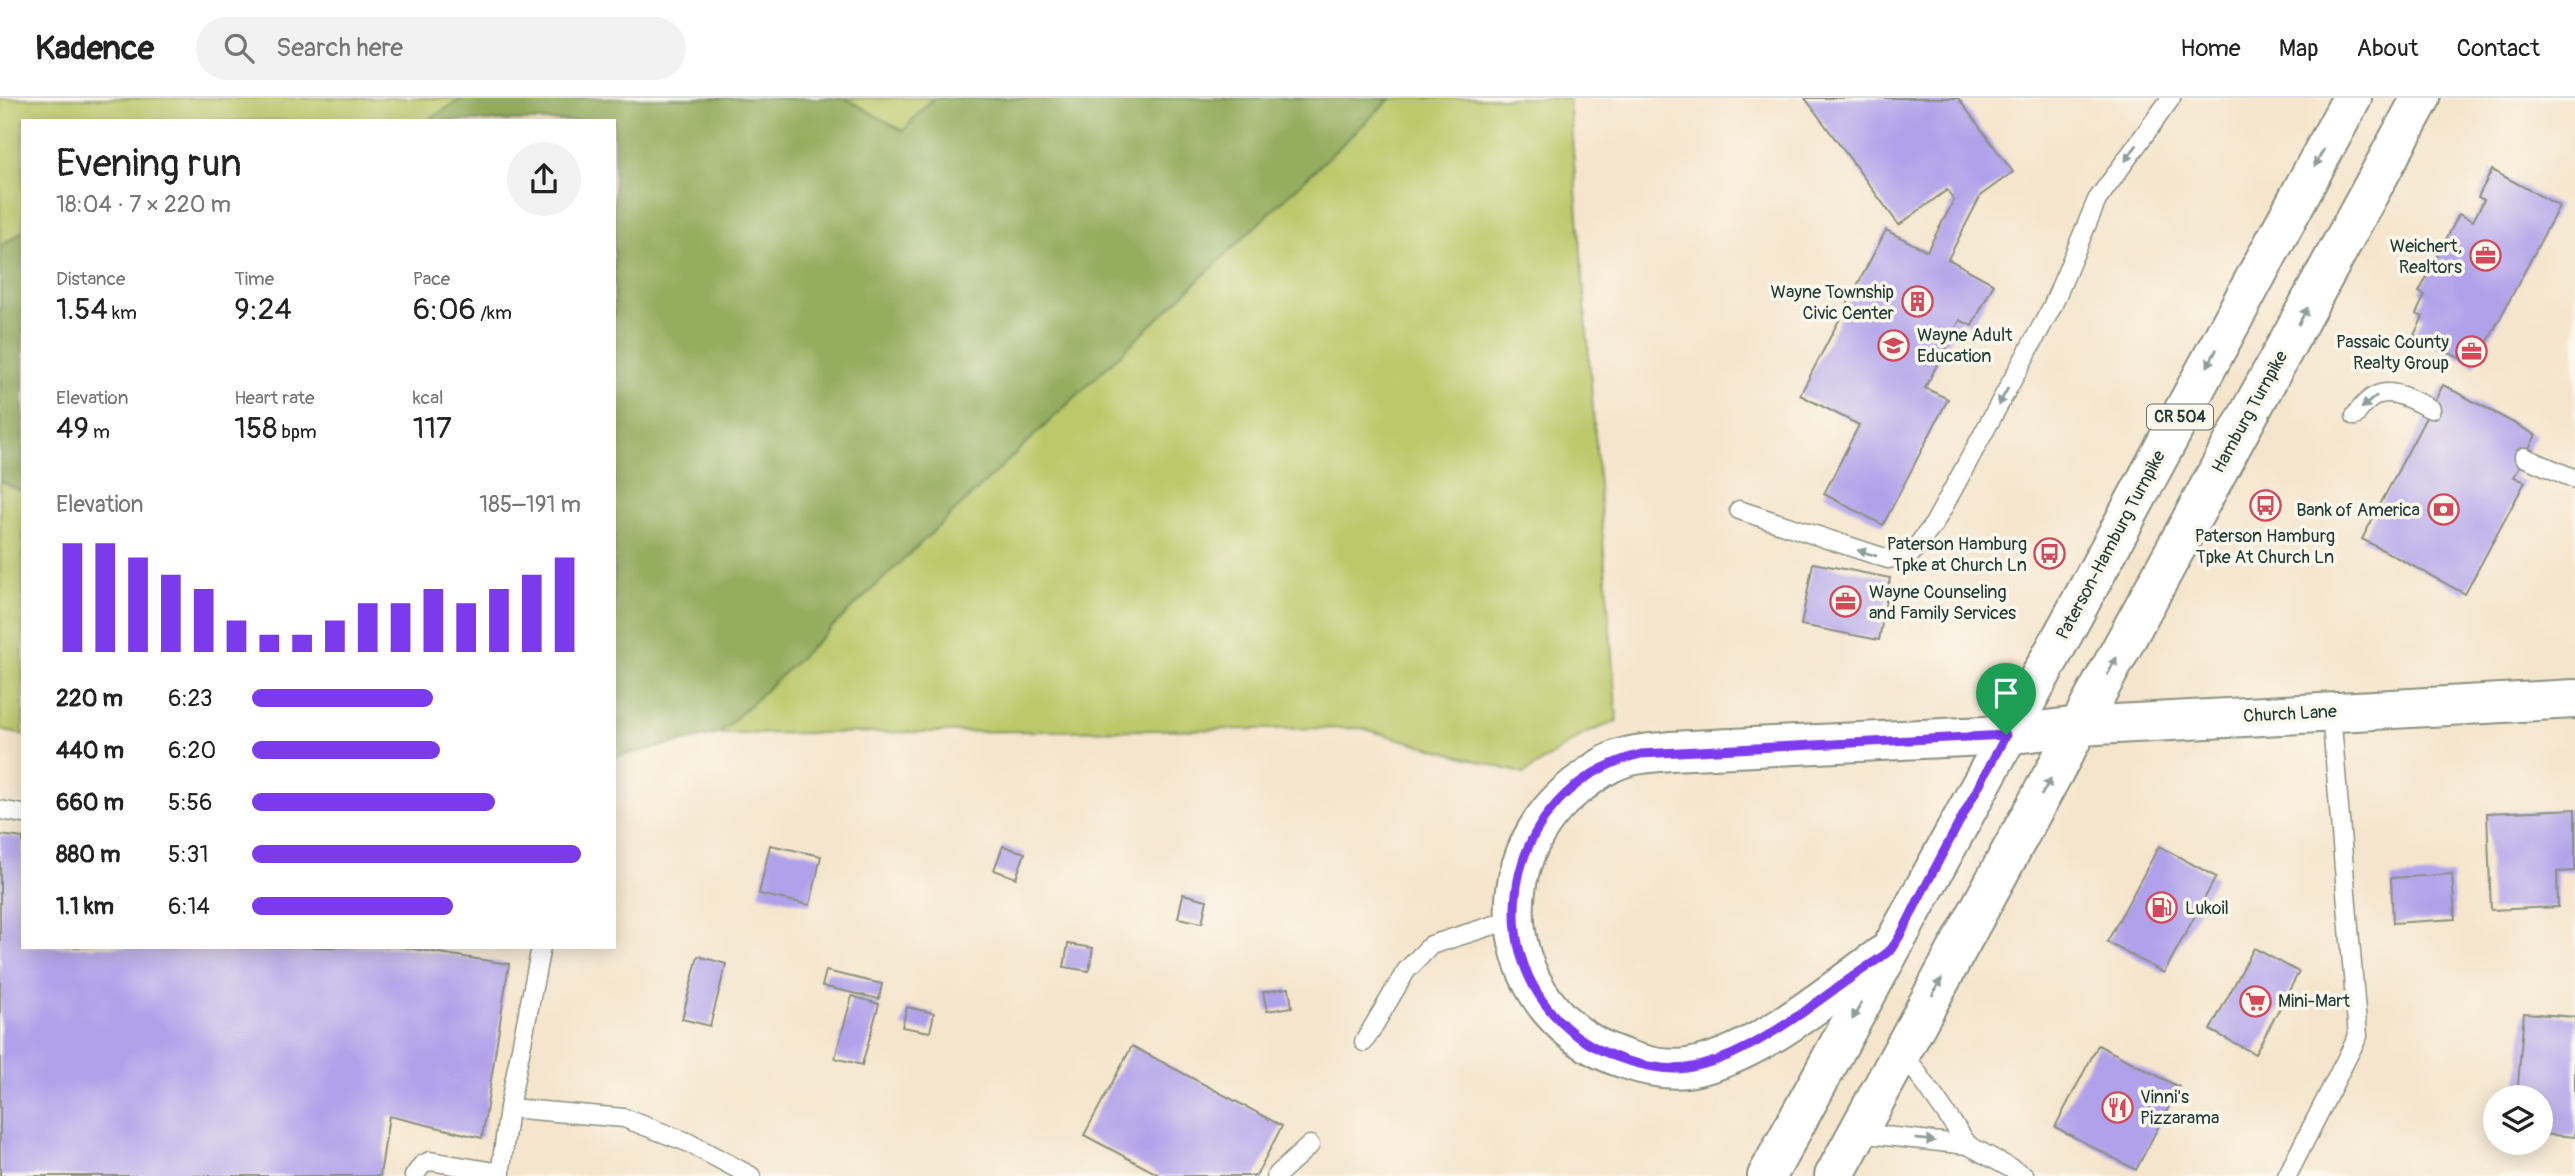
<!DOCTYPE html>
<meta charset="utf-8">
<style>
:root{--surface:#fff;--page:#f2f2f2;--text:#222;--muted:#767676;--line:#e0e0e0;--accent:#7c3aed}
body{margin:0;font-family:Pangolin,sans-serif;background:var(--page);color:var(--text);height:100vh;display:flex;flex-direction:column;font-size:26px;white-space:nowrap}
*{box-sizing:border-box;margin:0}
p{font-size:23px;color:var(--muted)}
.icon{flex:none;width:38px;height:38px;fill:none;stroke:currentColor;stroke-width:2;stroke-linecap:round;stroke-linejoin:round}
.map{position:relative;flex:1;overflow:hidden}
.drawer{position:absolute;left:21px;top:21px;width:595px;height:830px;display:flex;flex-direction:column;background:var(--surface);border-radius:0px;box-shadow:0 4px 18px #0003}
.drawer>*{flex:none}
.controls{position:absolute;left:2483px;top:987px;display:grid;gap:14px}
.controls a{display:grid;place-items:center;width:70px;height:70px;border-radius:50%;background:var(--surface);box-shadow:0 4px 18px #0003;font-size:35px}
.pin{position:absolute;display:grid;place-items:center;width:60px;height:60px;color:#fff;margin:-72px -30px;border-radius:50% 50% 50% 0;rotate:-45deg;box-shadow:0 0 7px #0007}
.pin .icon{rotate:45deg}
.round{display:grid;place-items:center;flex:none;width:74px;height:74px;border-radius:37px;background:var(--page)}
.head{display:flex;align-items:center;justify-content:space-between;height:119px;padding:0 35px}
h1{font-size:38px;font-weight:600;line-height:52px}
.metrics{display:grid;grid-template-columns:repeat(3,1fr);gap:10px;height:119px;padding:7px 35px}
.metrics div{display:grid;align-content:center}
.metrics b{font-size:30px;font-weight:600}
.metrics small{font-size:19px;font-weight:400}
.metrics p{font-size:19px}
.chart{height:196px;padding:14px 35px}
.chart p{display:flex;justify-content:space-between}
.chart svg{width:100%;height:126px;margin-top:7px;stroke:var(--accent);stroke-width:6}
ul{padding:0 35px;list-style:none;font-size:23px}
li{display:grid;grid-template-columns:112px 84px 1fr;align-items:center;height:52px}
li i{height:18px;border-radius:9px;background:var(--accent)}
header{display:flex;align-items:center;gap:42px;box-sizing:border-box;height:98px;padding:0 35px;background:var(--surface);border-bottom:2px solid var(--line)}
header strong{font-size:33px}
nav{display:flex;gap:38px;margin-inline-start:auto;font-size:24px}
.search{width:490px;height:63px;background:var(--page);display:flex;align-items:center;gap:18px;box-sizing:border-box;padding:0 24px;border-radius:38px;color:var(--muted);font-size:26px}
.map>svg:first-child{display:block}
.green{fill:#bcc96b;stroke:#6e8350;stroke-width:2}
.forest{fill:#95ad5f;stroke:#5a754a;stroke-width:2}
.building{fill:#b0a2ea}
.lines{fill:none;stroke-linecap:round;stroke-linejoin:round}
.lane-casing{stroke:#8a9180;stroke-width:21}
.secondary-casing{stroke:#8a9180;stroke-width:42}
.primary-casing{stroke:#8a9180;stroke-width:42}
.lane{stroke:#fff;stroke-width:18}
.secondary{stroke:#fff;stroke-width:38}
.primary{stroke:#fff;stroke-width:38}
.oneway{fill:#8f9e9a}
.route-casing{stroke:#fff;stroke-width:14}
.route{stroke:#7c3aed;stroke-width:9}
.labels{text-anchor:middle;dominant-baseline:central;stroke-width:7;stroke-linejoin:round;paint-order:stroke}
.shield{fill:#fbf7ec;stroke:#61756b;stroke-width:2}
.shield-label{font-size:16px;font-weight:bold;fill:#1f3d34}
.poi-label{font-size:18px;fill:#1f3d34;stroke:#fbf7ec;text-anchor:end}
.street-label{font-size:18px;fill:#1f3d34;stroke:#fbf7ec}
</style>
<header>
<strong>Kadence</strong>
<div class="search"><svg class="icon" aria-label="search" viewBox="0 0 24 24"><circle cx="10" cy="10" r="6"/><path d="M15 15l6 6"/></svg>Search here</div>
<nav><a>Home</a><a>Map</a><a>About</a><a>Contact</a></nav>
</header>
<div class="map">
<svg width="2575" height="1078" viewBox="0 0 2575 1078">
<rect width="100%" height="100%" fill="#fbf7ec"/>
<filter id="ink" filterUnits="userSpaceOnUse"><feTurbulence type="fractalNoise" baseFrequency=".0143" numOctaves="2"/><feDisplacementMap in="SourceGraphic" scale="14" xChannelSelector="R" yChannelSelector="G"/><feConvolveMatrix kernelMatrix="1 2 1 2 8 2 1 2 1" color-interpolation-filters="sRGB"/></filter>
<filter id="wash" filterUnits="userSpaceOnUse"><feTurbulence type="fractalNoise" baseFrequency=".00686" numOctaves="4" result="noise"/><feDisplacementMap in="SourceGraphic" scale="28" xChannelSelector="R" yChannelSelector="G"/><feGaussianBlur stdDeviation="1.57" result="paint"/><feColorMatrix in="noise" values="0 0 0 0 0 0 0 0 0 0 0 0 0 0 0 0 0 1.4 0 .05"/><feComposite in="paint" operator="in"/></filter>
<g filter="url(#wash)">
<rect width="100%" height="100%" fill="#f5e5cc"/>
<!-- green -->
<g class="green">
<path d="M0,0H463L427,23H23V133L0,149Z"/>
<path d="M845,0H933L903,33Z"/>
<path d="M1391,0H1569L1617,623L1584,636L1524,676L1361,630L719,636Z"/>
<path d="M0,383L23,394V637L0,632Z"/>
</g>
<!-- forest -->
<g class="forest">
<path d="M463,0H845L903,33L933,0H1391L719,636L614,659V23H427Z"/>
<path d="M23,133V394L0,383V149Z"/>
</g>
<g id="blocks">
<!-- building -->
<g class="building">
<path d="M1805,0H1958L2013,74L1981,97L1948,161L1994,186L1972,228L1960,222L1925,290L1948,301L1883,427L1824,396L1859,327L1800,297L1886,132L1927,153L1954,102L1947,92L1899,127Z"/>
<path d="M2492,72L2559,108L2475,268L2414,237L2423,219L2416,216L2425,197L2419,194L2459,116L2473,123L2484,102L2478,99Z"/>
<path d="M2443,287L2536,337L2514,379L2525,384L2465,496L2362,441Z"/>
<path d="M2269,393L2277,397L2268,413L2260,409Z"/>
<path d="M1813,465L1890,480L1879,542L1801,527Z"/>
<path d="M2575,711V773L2557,774L2558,809L2491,812L2487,715Z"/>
<path d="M0,737L23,740V849H401L509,866L482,1040L389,1018L380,1078H0Z"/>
<path d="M770,747L821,758L810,807L759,796Z"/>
<path d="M1003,748L1025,755L1016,780L994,772Z"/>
<path d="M2159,748L2216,779L2164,875L2107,844Z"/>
<path d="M2452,776L2455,821L2393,825L2391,780Z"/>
<path d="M1183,796L1207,802L1202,825L1178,820Z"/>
<path d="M1068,846L1093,850L1089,873L1064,869Z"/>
<path d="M2254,850L2299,874L2255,956L2210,932Z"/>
<path d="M698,858L726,866L710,928L682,921Z"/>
<path d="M826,873L882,886L879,901L822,888Z"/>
<path d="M1289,890L1292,909L1267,913L1263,894Z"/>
<path d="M852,898L879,906L862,967L835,960Z"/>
<path d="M907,909L934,915L930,934L902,929Z"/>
<path d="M2524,915L2575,919V1039L2541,1036V999H2517Z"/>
<path d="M2098,947L2179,989L2136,1072L2055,1029Z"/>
<path d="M1132,948L1282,1028L1256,1078H1161L1084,1037Z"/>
</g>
</g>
</g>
<g filter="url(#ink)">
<use href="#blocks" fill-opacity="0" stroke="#8a9180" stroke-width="2"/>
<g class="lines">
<defs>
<g id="lane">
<path d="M2355,318C2379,282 2398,295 2431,311"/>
<path d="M2524,359L2575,381"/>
<path d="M1739,412L1888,461L1910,457L1934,426L2052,209L2097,102L2171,0"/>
<path d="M0,712L23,716"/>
<path d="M1364,944L1406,873L1431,847L1513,821"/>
<path d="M509,1010L541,849"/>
<path d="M1858,1035L1968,1047L1902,953"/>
<path d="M1968,1047L2025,1078"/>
<path d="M414,1078L422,1067L430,1063L501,1075"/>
<path d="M500,1078L509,1010L624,1020L687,1044L751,1078"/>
<path d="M1276,1078L1310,1047"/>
<path d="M2287,1078L2358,938L2331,614"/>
</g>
<path id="secondary" d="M2006,637L2079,628L2575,601"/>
<g id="primary">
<path d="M1883,857C1828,896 1755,960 1687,970C1666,973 1645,968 1625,961C1500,921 1475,761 1582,684C1595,674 1607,665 1623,660C1638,655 1654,655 1670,653L2006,637"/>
<path d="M1767,1078L2072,520L2352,0"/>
<path d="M1834,1078L2421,0"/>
</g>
</defs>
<!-- lane casing -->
<use href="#lane" class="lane-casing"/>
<!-- secondary casing -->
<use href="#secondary" class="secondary-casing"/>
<!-- primary casing -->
<use href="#primary" class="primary-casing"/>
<!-- lane -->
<use href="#lane" class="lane"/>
<!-- secondary -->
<use href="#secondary" class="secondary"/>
<!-- primary -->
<use href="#primary" class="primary"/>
</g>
<!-- one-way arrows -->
<defs><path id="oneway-solid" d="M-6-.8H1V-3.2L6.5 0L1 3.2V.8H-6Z" transform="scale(1.75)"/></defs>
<g class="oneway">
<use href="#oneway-solid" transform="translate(2131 55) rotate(126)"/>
<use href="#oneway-solid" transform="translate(2319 60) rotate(118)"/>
<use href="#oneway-solid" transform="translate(2303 218) rotate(-62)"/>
<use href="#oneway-solid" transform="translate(2212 260) rotate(118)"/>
<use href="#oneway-solid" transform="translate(2003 299) rotate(119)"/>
<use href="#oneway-solid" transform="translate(2369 304) rotate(140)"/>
<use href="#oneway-solid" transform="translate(1867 455) rotate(-163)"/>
<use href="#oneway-solid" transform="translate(2112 568) rotate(-62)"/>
<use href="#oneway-solid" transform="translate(2046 689) rotate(-61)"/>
<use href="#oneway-solid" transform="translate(1937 889) rotate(-61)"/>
<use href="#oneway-solid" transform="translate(1857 913) rotate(119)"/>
<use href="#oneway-solid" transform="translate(1925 1042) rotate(6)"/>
</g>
</g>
<g class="lines" filter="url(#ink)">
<defs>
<path id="route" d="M2006,637C1979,688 1951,739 1924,791C1914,808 1903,837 1891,851C1885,858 1873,864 1865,870C1845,884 1825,898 1805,913C1770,937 1731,963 1687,970C1666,973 1645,968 1625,962C1469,911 1483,695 1641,656Z"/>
</defs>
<!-- route casing -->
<use href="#route" class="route-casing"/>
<!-- route -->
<use href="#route" class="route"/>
</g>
<!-- icons -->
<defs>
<symbol id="office-ring" viewBox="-11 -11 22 22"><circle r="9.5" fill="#fbf7ec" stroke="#d1495b" stroke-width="1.5"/><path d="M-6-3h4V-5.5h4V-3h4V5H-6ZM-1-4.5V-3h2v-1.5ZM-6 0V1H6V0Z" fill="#d1495b"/></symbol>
<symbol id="building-ring" viewBox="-11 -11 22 22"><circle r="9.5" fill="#fbf7ec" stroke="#d1495b" stroke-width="1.5"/><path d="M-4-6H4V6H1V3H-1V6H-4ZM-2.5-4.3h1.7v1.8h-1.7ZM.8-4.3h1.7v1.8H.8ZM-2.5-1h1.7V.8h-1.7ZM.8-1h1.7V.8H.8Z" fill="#d1495b"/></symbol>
<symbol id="school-ring" viewBox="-11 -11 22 22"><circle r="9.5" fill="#fbf7ec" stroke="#d1495b" stroke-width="1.5"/><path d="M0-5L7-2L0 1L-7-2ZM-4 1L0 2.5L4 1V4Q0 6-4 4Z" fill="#d1495b"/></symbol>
<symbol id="bus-ring" viewBox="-11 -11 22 22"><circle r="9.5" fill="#fbf7ec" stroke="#d1495b" stroke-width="1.5"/><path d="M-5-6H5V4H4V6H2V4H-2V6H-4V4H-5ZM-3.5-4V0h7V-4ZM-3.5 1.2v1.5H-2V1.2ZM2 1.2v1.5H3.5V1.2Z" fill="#d1495b"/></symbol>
<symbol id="bank-ring" viewBox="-11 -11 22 22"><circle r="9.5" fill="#fbf7ec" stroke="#d1495b" stroke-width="1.5"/><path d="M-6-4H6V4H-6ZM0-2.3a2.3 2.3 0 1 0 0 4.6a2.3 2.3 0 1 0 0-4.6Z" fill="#d1495b"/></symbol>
<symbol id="fuel-ring" viewBox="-11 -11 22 22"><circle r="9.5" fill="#fbf7ec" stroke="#d1495b" stroke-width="1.5"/><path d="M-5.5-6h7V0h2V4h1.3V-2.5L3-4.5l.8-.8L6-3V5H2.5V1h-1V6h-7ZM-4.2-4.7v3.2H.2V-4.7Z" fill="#d1495b"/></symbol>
<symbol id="supermarket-ring" viewBox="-11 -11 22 22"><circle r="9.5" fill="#fbf7ec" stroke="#d1495b" stroke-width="1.5"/><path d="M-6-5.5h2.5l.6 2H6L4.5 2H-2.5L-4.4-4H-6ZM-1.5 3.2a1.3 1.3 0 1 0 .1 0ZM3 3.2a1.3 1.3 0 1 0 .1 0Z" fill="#d1495b"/></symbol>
<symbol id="restaurant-ring" viewBox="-11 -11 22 22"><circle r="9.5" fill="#fbf7ec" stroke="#d1495b" stroke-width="1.5"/><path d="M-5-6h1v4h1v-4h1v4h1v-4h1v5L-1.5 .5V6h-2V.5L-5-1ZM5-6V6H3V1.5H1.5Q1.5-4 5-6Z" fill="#d1495b"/></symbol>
</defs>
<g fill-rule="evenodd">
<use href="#office-ring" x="2468" y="140" width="35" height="35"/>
<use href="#building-ring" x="1900" y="186" width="35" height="35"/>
<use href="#school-ring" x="1876" y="230" width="35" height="35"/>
<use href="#office-ring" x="2454" y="236" width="35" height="35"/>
<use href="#bus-ring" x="2248" y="390" width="35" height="35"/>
<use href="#bank-ring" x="2426" y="394" width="35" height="35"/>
<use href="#bus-ring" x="2032" y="438" width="35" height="35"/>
<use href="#office-ring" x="1828" y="486" width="35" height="35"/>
<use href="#fuel-ring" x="2144" y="792" width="35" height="35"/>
<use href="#supermarket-ring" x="2238" y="886" width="35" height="35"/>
<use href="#restaurant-ring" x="2100" y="992" width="35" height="35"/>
</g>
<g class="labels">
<!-- shield labels -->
<rect class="shield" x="2147" y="306.5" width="66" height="25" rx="5"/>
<g class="shield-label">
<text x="2180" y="319">CR 504</text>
</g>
<!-- poi labels -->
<g class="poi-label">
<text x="2462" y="148">Weichert,<tspan x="2462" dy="21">Realtors</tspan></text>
<text x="1894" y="194">Wayne Township<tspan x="1894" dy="21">Civic Center</tspan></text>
<text x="1917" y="237" text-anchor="start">Wayne Adult<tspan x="1917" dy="21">Education</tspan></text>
<text x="2449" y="244">Passaic County<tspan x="2449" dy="21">Realty Group</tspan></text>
<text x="2420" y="412">Bank of America</text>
<text x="2265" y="438" text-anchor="middle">Paterson Hamburg<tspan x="2265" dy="21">Tpke At Church Ln</tspan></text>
<text x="2027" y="446">Paterson Hamburg<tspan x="2027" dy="21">Tpke at Church Ln</tspan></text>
<text x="1869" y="494" text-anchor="start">Wayne Counseling<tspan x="1869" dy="21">and Family Services</tspan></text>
<text x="2185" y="810" text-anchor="start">Lukoil</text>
<text x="2278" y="903" text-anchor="start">Mini-Mart</text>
<text x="2140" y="999" text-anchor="start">Vinni's<tspan x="2140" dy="21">Pizzarama</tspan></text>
</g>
<!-- street labels -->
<g class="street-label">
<text transform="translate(2250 314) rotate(-61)">Hamburg Turnpike</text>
<text transform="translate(2111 447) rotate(-62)">Paterson-Hamburg Turnpike</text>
<text transform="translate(2290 616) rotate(-3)">Church Lane</text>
</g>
</g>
</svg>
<div class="controls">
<a><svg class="icon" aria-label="layers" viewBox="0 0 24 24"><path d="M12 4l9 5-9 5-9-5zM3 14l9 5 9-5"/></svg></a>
</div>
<div class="pin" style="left:2006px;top:637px;background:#1e9e55"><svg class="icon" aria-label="arrive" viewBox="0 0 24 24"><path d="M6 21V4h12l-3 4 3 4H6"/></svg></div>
<section class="drawer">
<div class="head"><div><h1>Evening run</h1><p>18:04 · 7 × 220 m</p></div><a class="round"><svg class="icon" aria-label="share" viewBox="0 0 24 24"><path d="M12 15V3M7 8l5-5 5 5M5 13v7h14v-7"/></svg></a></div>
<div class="metrics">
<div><p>Distance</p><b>1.54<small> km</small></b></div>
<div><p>Time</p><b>9:24</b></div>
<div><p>Pace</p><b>6:06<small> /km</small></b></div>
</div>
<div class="metrics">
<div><p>Elevation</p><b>49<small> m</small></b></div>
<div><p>Heart rate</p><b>158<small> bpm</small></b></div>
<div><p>kcal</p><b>117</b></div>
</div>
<div class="chart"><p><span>Elevation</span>185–191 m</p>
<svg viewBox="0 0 160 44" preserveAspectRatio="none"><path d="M5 44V6M15 44V6M25 44V11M35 44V17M45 44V22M55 44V33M65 44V38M75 44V38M85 44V33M95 44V27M105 44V27M115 44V22M125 44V27M135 44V22M145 44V17M155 44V11"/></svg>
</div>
<ul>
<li><b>220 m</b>6:23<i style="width:55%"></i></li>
<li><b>440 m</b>6:20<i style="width:57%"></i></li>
<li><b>660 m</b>5:56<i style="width:74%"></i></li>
<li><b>880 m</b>5:31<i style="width:100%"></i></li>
<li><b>1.1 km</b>6:14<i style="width:61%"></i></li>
</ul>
</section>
</div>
